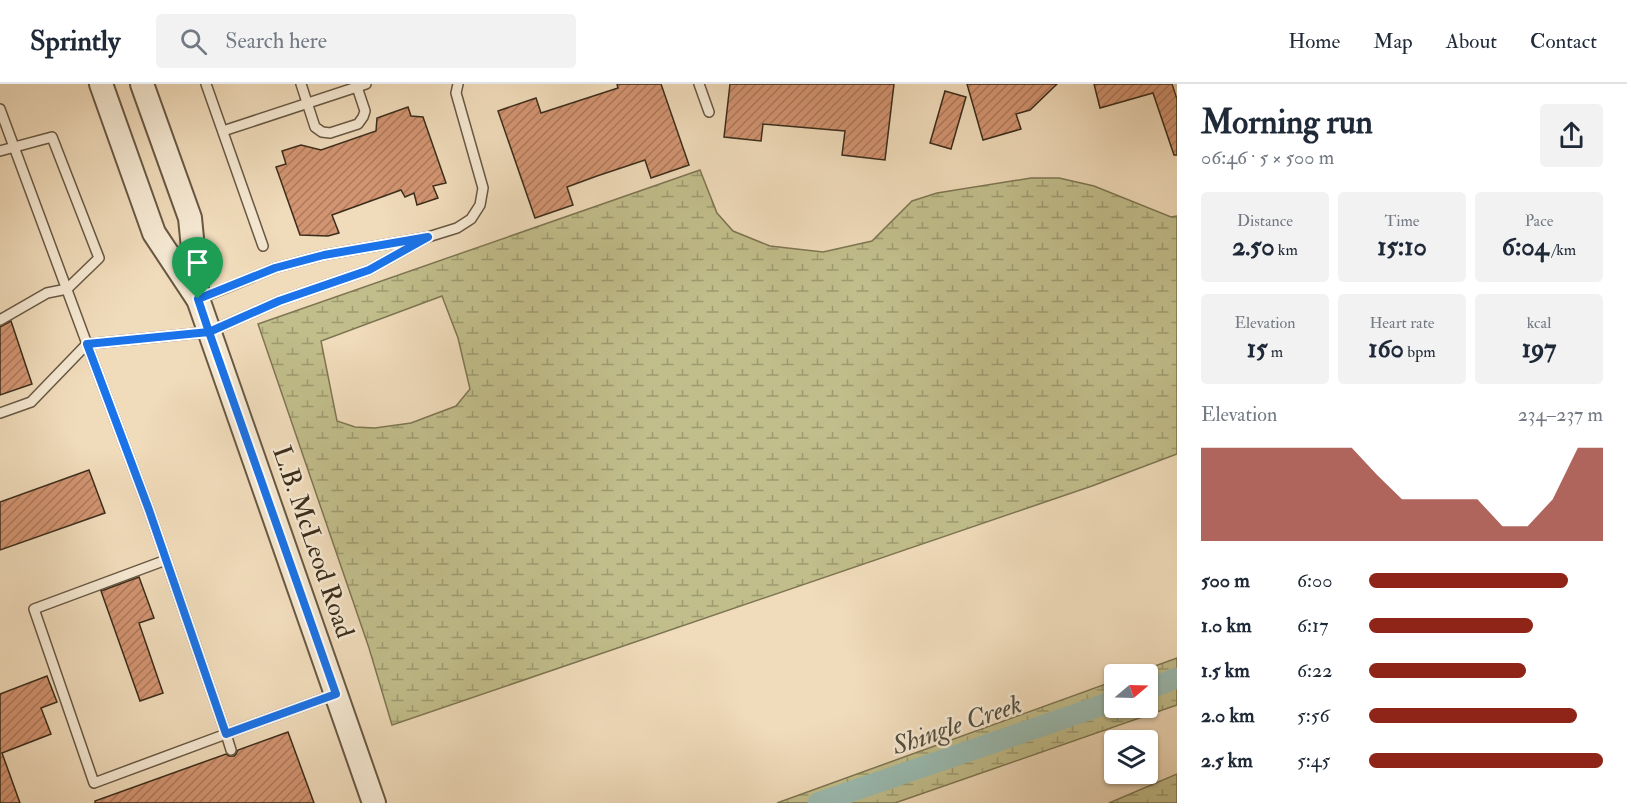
<!DOCTYPE html>
<meta charset="utf-8">
<style>
:root{--surface:#fff;--page:#f2f2f3;--text:#1f2937;--muted:#747a83;--line:#e0e1e3;--accent:#8f2418}
body{margin:0;font-family:"IM FELL Double Pica",serif;background:var(--page);color:var(--text);height:100vh;display:flex;flex-direction:column;font-size:22px;white-space:nowrap}
*{box-sizing:border-box;margin:0}
p{font-size:20px;color:var(--muted)}
.icon{flex:none;width:33px;height:33px;fill:none;stroke:currentColor;stroke-width:2;stroke-linecap:round;stroke-linejoin:round}
.map{position:relative;flex:1;overflow:hidden}
.side{display:flex;flex-direction:column;background:var(--surface);width:450px}
.side>*{flex:none}
.needle{width:39px;rotate:71deg}
.tools{position:absolute;left:1104px;top:580px;display:grid;gap:12px}
.tools a{display:grid;place-items:center;width:54px;height:54px;border-radius:6px;background:var(--surface);box-shadow:0 2px 4px #0004;font-size:30px}
.pin{position:absolute;display:grid;place-items:center;width:51px;height:51px;color:#fff;margin:-62px -26px;border-radius:50% 50% 50% 0;rotate:-45deg;box-shadow:0 0 6px #0007}
.pin .icon{rotate:45deg}
.round{display:grid;place-items:center;flex:none;width:63px;height:63px;border-radius:6px;background:var(--page)}
.head{display:flex;align-items:center;justify-content:space-between;height:102px;padding:0 24px}
h1{font-size:33px;font-weight:700;line-height:45px}
.metrics{display:grid;grid-template-columns:repeat(3,1fr);gap:9px;height:102px;padding:6px 24px}
.metrics div{display:grid;align-content:center;border-radius:6px;background:var(--page);text-align:center}
.metrics b{font-size:26px;font-weight:700}
.metrics small{font-size:16px;font-weight:400}
.metrics p{font-size:16px}
.chart{height:168px;padding:12px 24px}
.chart p{display:flex;justify-content:space-between}
.chart svg{width:100%;height:108px;margin-top:6px;fill:var(--accent);opacity:.7}
ul{padding:0 24px;list-style:none;font-size:20px}
li{display:grid;grid-template-columns:96px 72px 1fr;align-items:center;height:45px}
li i{height:15px;border-radius:8px;background:var(--accent)}
header{display:flex;align-items:center;gap:36px;box-sizing:border-box;height:84px;padding:0 30px;background:var(--surface);border-bottom:2px solid var(--line)}
header strong{font-size:28px}
nav{display:flex;gap:33px;margin-inline-start:auto;font-size:21px}
.search{width:420px;height:54px;background:var(--page);display:flex;align-items:center;gap:15px;box-sizing:border-box;padding:0 21px;border-radius:6px;color:var(--muted);font-size:22px}
main{display:flex;flex:1;min-height:0}
.map>svg:first-child{display:block}
.wetland{fill:url(#wetland-marsh);stroke:#7e7653;stroke-width:1.5;fill-rule:evenodd}
.lines{fill:none;stroke-linecap:round;stroke-linejoin:round}
.canal{stroke:#9abbb1;stroke-width:21}
.building{fill:url(#building-hatch);stroke:#3b2d1b;stroke-width:1.5}
.service-casing{stroke:#685843;stroke-width:12}
.tertiary-casing{stroke:#685843;stroke-width:26}
.service{stroke:#f5e8d2;stroke-width:9}
.tertiary{stroke:#f5e8d2;stroke-width:22}
.route-casing{stroke:#fff;stroke-width:12}
.route{stroke:#1a73e8;stroke-width:8}
.labels{text-anchor:middle;dominant-baseline:central;stroke-width:5;stroke-linejoin:round;paint-order:stroke}
.street-label{font-size:26px;fill:#3b2d1b;stroke:#f5e8d2}
.water-label{font-size:27px;font-style:italic;fill:#535040;stroke:#f5e8d2}
</style>
<header>
<strong>Sprintly</strong>
<div class="search"><svg class="icon" aria-label="search" viewBox="0 0 24 24"><circle cx="10" cy="10" r="6"/><path d="M15 15l6 6"/></svg>Search here</div>
<nav><a>Home</a><a>Map</a><a>About</a><a>Contact</a></nav>
</header>
<main>
<div class="map">
<svg width="1177" height="719" viewBox="0 0 1177 719">
<defs>
<pattern id="wetland-marsh" width="20" height="14" patternUnits="userSpaceOnUse" patternTransform="scale(1.5)"><rect width="20" height="14" fill="#c1be8b"/><path d="M1 5h8M5 5V1M11 12h8M15 12V8" fill="none" stroke="#9e9b71"/></pattern>
<pattern id="building-hatch" width="6" height="6" patternUnits="userSpaceOnUse" patternTransform="scale(1.5)"><rect width="6" height="6" fill="#d29471"/><path d="M-1 1l2-2M0 6l6-6M5 7l2-2" fill="none" stroke="#ac795c"/></pattern>
</defs>
<rect width="100%" height="100%" fill="#f0dbba"/>
<filter id="stains"><feTurbulence type="fractalNoise" baseFrequency=".00333" numOctaves="4"/><feColorMatrix values="0 0 0 0 .2 0 0 0 0 .09 0 0 0 0 .02 0 0 0 .5 -.17"/></filter>
<radialGradient id="worn" r=".72"><stop offset=".6" stop-color="#630" stop-opacity="0"/><stop offset="1" stop-color="#630" stop-opacity=".3"/></radialGradient>
<!-- wetland -->
<g class="wetland">
<path d="M700,86L717,129L733,147L770,162L823,168L872,157L912,117L937,109L1031,94H1059L1094,102L1171,133L1177,132V370L1092,402L392,641L369,564L258,240ZM442,212L458,254L470,305L456,322L411,339L375,344L355,343L337,337L321,257Z"/>
<path d="M1177,574V621L895,719H777L1114,597V624H1148V591H1130Z"/>
<path d="M1177,690V719H1109Z"/>
</g>
<g class="lines">
<!-- canal -->
<g class="canal">
<path d="M1148,605L1177,594"/>
<path d="M818,719L1114,617"/>
</g>
</g>
<!-- building -->
<g class="building">
<path d="M617,0H661L689,81L651,94L645,76L597,92L567,103L573,121L535,134L498,27L536,14L541,29L618,4Z"/>
<path d="M730,0H894L885,76L842,71L845,47L763,40L761,57L724,53Z"/>
<path d="M967,0H1057L1030,26L1016,30L1021,45L983,56Z"/>
<path d="M1094,0H1172L1177,15V71H1174L1153,9L1100,24Z"/>
<path d="M945,7L966,13L951,65L930,59Z"/>
<path d="M408,23L411,32L423,33L446,99L433,102L438,114L417,121L414,109L405,113L401,106L332,131L339,149L328,152L300,151L276,83L286,80L282,67L301,61L321,66L376,47L377,34Z"/>
<path d="M11,237L32,300L0,311V243Z"/>
<path d="M89,386L105,429L0,466V418Z"/>
<path d="M139,493L154,534L139,539L163,609L140,617L101,507Z"/>
<path d="M47,592L57,618L41,624L51,650L2,669L20,719H0V610Z"/>
<path d="M288,648L314,719H95V717L226,670L229,672H234L236,670L238,666Z"/>
</g>
<g class="lines">
<defs>
<g id="service">
<path d="M206,0L263,162"/>
<path d="M301,0L315,43L322,48L330,49L358,40L363,33L365,27L356,0"/>
<path d="M699,0L709,28"/>
<path d="M0,25L87,260L209,248L279,217L369,186L428,153"/>
<path d="M223,47L366,0"/>
<path d="M0,67L52,53L99,174L67,205L47,209L0,236"/>
<path d="M199,215L275,184L324,171L428,153L457,144L471,135L480,121L483,104L456,9L458,0"/>
<path d="M0,329L31,318L87,260L149,426L226,650L336,610"/>
<path d="M166,476L34,525L94,699L226,650L231,666"/>
</g>
<g id="tertiary">
<path d="M101,0L154,149L197,214"/>
<path d="M142,0L190,134L198,215L374,719"/>
</g>
</defs>
<!-- service casing -->
<use href="#service" class="service-casing"/>
<!-- tertiary casing -->
<use href="#tertiary" class="tertiary-casing"/>
<!-- service -->
<use href="#service" class="service"/>
<!-- tertiary -->
<use href="#tertiary" class="tertiary"/>
</g>
<g class="lines">
<defs>
<path id="route" d="M198,215L209,248L87,260L149,426L226,650L336,610L209,248L279,217L369,186L428,153L324,171L275,184L198,215"/>
</defs>
<!-- route casing -->
<use href="#route" class="route-casing"/>
<!-- route -->
<use href="#route" class="route"/>
</g>
<g class="labels">
<!-- street labels -->
<g class="street-label">
<text transform="translate(313 458) rotate(71)">L.B. McLeod Road</text>
</g>
<!-- water labels -->
<g class="water-label">
<text transform="translate(957 641) rotate(-19)">Shingle Creek</text>
</g>
</g>
<rect width="100%" height="100%" filter="url(#stains)"/>
<rect width="100%" height="100%" fill="url(#worn)"/>
</svg>
<div class="tools">
<a><svg class="needle" viewBox="-14 -14 28 28"><path d="M0-13l5 13h-10z" fill="#e53935"/><path d="M0 13l5-13h-10z" fill="#747a83"/></svg></a>
<a><svg class="icon" aria-label="layers" viewBox="0 0 24 24"><path d="M12 4l9 5-9 5-9-5zM3 14l9 5 9-5"/></svg></a>
</div>
<div class="pin" style="left:198px;top:215px;background:#1e9e55"><svg class="icon" aria-label="arrive" viewBox="0 0 24 24"><path d="M6 21V4h12l-3 4 3 4H6"/></svg></div>
</div>
<section class="side">
<div class="head"><div><h1>Morning run</h1><p>06:46 · 5 × 500 m</p></div><a class="round"><svg class="icon" aria-label="share" viewBox="0 0 24 24"><path d="M12 15V3M7 8l5-5 5 5M5 13v7h14v-7"/></svg></a></div>
<div class="metrics">
<div><p>Distance</p><b>2.50<small> km</small></b></div>
<div><p>Time</p><b>15:10</b></div>
<div><p>Pace</p><b>6:04<small> /km</small></b></div>
</div>
<div class="metrics">
<div><p>Elevation</p><b>15<small> m</small></b></div>
<div><p>Heart rate</p><b>160<small> bpm</small></b></div>
<div><p>kcal</p><b>197</b></div>
</div>
<div class="chart"><p><span>Elevation</span>234–237 m</p>
<svg viewBox="0 0 160 44" preserveAspectRatio="none"><path d="M0 44V6L10 6L20 6L30 6L40 6L50 6L60 6L70 17L80 27L90 27L100 27L110 27L120 38L130 38L140 27L150 6L160 6V44z"/></svg>
</div>
<ul>
<li><b>500 m</b>6:00<i style="width:85%"></i></li>
<li><b>1.0 km</b>6:17<i style="width:70%"></i></li>
<li><b>1.5 km</b>6:22<i style="width:67%"></i></li>
<li><b>2.0 km</b>5:56<i style="width:89%"></i></li>
<li><b>2.5 km</b>5:45<i style="width:100%"></i></li>
</ul>
</section>
</main>
